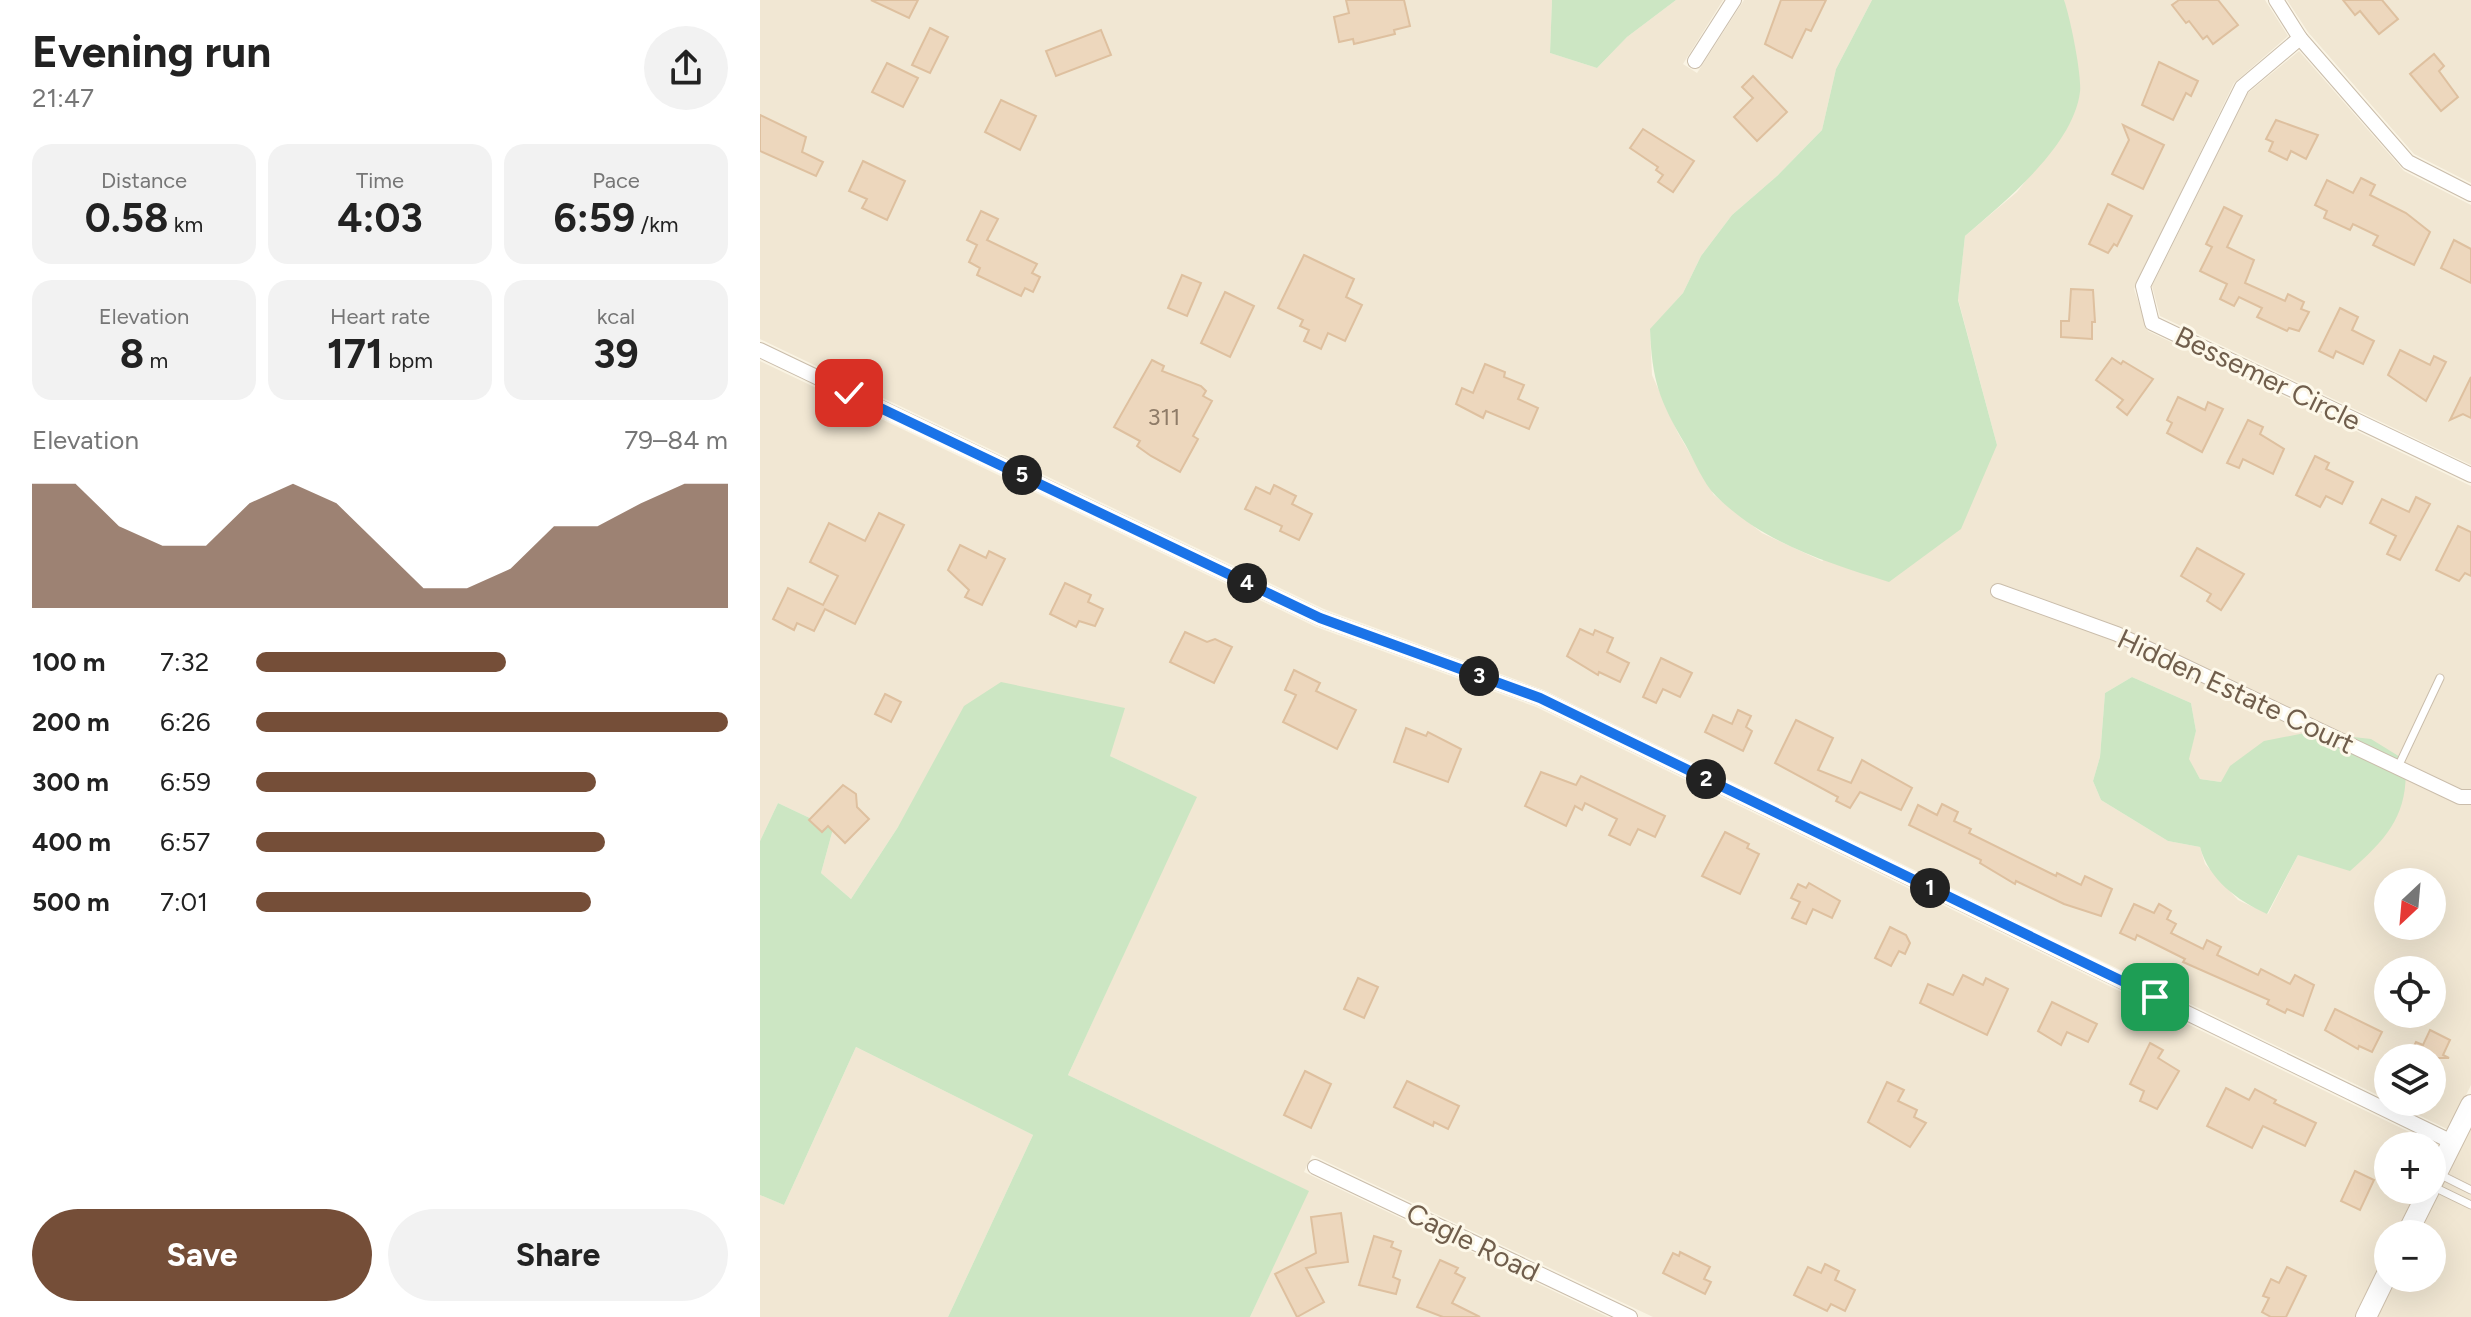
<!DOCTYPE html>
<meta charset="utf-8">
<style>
:root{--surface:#fff;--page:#f2f2f2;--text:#222;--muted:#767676;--accent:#754e38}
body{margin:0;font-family:Figtree,sans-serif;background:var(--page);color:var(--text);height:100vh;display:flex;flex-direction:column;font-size:30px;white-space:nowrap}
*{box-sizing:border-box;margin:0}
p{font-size:26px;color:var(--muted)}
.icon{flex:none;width:44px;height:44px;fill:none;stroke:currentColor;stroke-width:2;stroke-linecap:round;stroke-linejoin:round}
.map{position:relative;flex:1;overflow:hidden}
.panel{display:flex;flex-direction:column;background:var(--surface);width:760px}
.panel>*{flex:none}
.needle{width:52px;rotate:206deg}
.controls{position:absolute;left:1614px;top:868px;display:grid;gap:16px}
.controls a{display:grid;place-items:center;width:72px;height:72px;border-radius:50%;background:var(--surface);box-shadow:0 8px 32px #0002;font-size:40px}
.pin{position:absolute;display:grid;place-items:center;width:68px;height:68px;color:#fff;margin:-34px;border-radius:16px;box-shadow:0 4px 12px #0006}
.km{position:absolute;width:40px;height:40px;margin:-20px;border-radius:50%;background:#222;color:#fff;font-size:22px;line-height:40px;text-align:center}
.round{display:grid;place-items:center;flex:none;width:84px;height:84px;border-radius:42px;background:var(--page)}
.overview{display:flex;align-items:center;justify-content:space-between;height:136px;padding:0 32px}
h1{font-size:44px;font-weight:700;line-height:60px}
.metrics{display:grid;grid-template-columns:repeat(3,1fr);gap:12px;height:136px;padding:8px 32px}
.metrics div{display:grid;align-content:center;border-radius:20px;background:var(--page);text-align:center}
.metrics b{font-size:40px;font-weight:700}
.metrics small{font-size:22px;font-weight:400}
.metrics p{font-size:22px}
.chart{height:224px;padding:16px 32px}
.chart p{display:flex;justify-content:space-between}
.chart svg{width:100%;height:144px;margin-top:8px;fill:var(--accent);opacity:.7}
.cta{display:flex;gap:16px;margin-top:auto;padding:16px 32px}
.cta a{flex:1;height:92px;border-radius:48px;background:var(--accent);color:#fff;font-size:32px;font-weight:700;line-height:92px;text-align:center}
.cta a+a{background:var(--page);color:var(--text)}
ul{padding:0 32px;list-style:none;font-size:26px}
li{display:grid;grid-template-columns:128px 96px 1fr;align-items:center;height:60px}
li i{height:20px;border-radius:10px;background:var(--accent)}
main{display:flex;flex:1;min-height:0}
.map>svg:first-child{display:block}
.residential{fill:#f1e7d3;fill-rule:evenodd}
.green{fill:#cce6c3}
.building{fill:#edd7bd;stroke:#dec09f;stroke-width:2}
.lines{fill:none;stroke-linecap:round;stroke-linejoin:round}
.lane-casing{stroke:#cabdab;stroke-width:9}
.street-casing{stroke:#cabdab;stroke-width:16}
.secondary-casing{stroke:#cdbeaa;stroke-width:22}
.lane{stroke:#fff;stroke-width:7}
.street{stroke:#fff;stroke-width:14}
.secondary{stroke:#fff;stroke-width:20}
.route-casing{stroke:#fff;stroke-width:16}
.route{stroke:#1a73e8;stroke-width:10}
.labels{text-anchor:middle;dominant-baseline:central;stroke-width:6;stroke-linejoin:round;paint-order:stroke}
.number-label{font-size:24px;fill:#8f7c68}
.street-label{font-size:28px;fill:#705e4c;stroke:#fdf8e9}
</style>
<main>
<section class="panel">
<div class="overview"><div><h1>Evening run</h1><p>21:47</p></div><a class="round"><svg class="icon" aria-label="share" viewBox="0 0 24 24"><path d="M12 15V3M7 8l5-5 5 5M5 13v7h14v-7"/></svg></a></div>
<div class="metrics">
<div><p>Distance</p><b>0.58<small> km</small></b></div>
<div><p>Time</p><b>4:03</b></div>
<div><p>Pace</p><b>6:59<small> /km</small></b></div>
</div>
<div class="metrics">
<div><p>Elevation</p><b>8<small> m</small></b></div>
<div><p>Heart rate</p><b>171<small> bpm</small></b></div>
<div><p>kcal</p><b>39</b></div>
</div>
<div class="chart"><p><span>Elevation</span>79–84 m</p>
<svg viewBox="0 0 160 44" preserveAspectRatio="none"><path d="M0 44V6L10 6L20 19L30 25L40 25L50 12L60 6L70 12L80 25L90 38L100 38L110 32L120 19L130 19L140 12L150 6L160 6V44z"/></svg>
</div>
<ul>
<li><b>100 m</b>7:32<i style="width:53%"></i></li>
<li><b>200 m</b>6:26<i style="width:100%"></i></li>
<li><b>300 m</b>6:59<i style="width:72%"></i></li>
<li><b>400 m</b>6:57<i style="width:74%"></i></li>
<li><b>500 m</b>7:01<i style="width:71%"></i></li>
</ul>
<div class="cta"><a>Save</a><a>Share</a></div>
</section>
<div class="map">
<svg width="1711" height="1317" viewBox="0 0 1711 1317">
<rect width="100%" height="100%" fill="#faf4e4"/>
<!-- residential -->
<g class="residential">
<path d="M0,0H792L790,53L837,68L867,37L916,0H963L923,64L937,73L984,0H1112L1076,69L1062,130L1017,176L972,215L941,256L923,293L890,330L892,375L918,433L954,495L1002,533L1062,561L1237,445L1198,299L1205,236L1257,192L1306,129L1320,91L1304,0H1505L1528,36L1474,83L1374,289L1388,331L1711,486V1085L1689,1130L1632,1102H1672V1058H1628V1100L784,690L564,609L0,339ZM1372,677L1431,703L1436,731L1428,759L1440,779L1461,782L1538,855L1508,914L1478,900L1445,864L1440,847L1408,841L1341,800L1333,781L1340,757L1345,693ZM1628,882H1672V926H1628ZM1628,970H1672V1014H1628Z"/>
<path d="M1527,0H1711V183L1654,154L1548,32Z"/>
<path d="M1539,51L1644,171L1711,205V465L1400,316L1392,286L1488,93Z"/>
<path d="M0,361L556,627L776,707L1680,1147L1672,1164V1146H1628V1190H1659L1637,1234H1628V1253L1596,1317H893L552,1155L544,1172L848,1317H490L548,1191L308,1075L436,797L350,756L138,827L91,899L61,873L73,829L18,803L0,841Z"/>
<path d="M96,1047L273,1135L188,1317H0V1195L24,1205Z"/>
<path d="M1711,1124V1317H1615L1635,1278H1672V1234H1657Z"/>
</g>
<!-- green -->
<g class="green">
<path d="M792,0H916L867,37L837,68L790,53Z"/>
<path d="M1112,0H1304C1310,17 1322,75 1320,92C1313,147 1244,202 1205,236L1198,300L1237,445L1201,529L1129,582C1068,563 1003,543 956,496C943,483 934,460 925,444C899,400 892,380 890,329L923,293L941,256L972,215L1017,176L1062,130L1076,69Z"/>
<path d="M1372,677L1431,703L1436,731L1429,759L1440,779L1461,782L1470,766L1504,741L1550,732L1611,739L1645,760C1650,813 1628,838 1590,871L1538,855L1507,914C1477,900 1449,880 1440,847L1408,841L1341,800L1333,781L1340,757L1345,693Z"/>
<path d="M241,682L365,708L350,756L437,797L308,1075L549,1191L490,1317H188L273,1135L96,1047L24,1205L0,1195V841L18,803L73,829L61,873L91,899L138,827L204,706Z"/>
</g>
<!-- building -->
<g class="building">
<path d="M111,0H158L149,18Z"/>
<path d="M586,0H644L650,26L634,30L635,34L594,44L593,39L579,42L574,17L589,13Z"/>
<path d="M1021,0H1066L1051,31L1046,29L1032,58L1005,44Z"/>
<path d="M1419,0H1458L1478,25L1453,44L1447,36L1443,39L1429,21L1426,23L1412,5Z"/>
<path d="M1583,0H1622L1638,19L1619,34L1600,11L1595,15Z"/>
<path d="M170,28L188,37L170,73L152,65Z"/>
<path d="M341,30L351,55L296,76L286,51Z"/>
<path d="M1674,54L1684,66L1679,71L1698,97L1681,111L1650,74Z"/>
<path d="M1399,62L1438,81L1431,96L1426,93L1413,120L1382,105Z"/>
<path d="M127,63L158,78L143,107L112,92Z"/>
<path d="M993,76L1027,112L997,141L974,117L993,98L982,87Z"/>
<path d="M241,100L276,116L260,150L225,132Z"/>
<path d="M0,115L46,137L42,152L63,162L56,176L0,151Z"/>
<path d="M1516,120L1558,135L1546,159L1531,151L1527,160L1509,151L1513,142L1506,139Z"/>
<path d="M1363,125L1404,145L1383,189L1352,174L1369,140Z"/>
<path d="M883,129L934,161L913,192L898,182L903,175L896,170L898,167L870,148Z"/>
<path d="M103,161L145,181L127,220L102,208L107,199L89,191Z"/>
<path d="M1601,178L1615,185L1610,195L1646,213L1670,232L1654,265L1613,245L1618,236L1593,224L1590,230L1564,218L1567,211L1555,205L1567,180L1593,193Z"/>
<path d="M1348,204L1372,216L1357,246L1354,244L1348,253L1329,244Z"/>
<path d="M1464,207L1482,216L1467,247L1494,260L1485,283L1525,301L1528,294L1544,302L1541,309L1549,312L1539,331L1529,328L1527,331L1497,317L1502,308L1479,297L1474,306L1460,299L1467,284L1440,271L1452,247L1446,244Z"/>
<path d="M221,211L238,219L227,240L277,264L272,273L280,277L273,292L265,288L261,296L217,275L220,268L209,262L217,245L207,240Z"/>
<path d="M1694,240L1711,249V283L1681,268Z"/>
<path d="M544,255L594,279L586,297L602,305L585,341L568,333L561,349L544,341L549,330L540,326L543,320L518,308Z"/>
<path d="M422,275L441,283L427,316L408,308Z"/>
<path d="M1311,289L1333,290L1335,322H1332V339L1301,337V321H1309Z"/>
<path d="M465,292L494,306L470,357L441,343Z"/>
<path d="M1580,308L1598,317L1592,330L1614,341L1603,364L1576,351L1573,358L1559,351Z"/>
<path d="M1640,350L1670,365L1674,356L1686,362L1666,401L1628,375Z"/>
<path d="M1352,358L1361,364L1363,361L1393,379L1367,415L1357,407L1363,400L1336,380Z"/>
<path d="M392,360L404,366L402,371L441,386L446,391L443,396L452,401L433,436L438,439L420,472L391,456L377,446L380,441L354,427Z"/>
<path d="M725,364L745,372L744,377L764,385L758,399L778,408L769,429L726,411L723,418L696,404L702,388L713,393Z"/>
<path d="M1711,377V418L1703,414L1690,420Z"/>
<path d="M1418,397L1445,410L1448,402L1463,409L1442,452L1407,433L1412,423L1407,420Z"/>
<path d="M1488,420L1503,427L1500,434L1524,449L1513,474L1483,459L1479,468L1467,463Z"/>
<path d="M1555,456L1569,463L1566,469L1593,482L1582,504L1566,496L1560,507L1536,495Z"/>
<path d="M514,485L536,496L532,504L552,514L539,540L520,531L522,526L485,509L496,487L510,494Z"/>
<path d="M1656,497L1670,504L1640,560L1627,554L1636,536L1610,523L1622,499L1649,512Z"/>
<path d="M119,513L144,525L95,624L65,609L54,631L37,623L34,630L13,619L28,588L63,605L78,576L50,562L69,523L105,541Z"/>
<path d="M1698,526L1711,532V576L1705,573L1699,581L1676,570Z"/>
<path d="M200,545L226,558L229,551L245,559L222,605L205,597L209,590L188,570Z"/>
<path d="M1437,548L1484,574L1461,610L1447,601L1451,594L1421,576Z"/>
<path d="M305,583L331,595L328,602L343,609L335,626L319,621L316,627L290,614Z"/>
<path d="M820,629L833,635L835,630L853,638L847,652L869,663L860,682L839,672L838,675L807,656Z"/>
<path d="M425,632L447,642L455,639L472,647L454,683L410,662Z"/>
<path d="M901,658L932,673L920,697L903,689L896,703L883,697Z"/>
<path d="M534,670L560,683L556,691L596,710L577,749L523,722L536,695L525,690Z"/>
<path d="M125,694L141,702L131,722L115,714Z"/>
<path d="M978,710L991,716L986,727L992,731L983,751L945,732L953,715L972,724Z"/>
<path d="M1036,720L1073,738L1058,770L1091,783L1102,760L1152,788L1141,810L1100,792L1090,808L1076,801L1078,797L1015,763Z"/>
<path d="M646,728L666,736L668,732L701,749L688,782L634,762Z"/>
<path d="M781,772L816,785L821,776L905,816L895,837L878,829L870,845L849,835L857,819L825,803L822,810L815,806L806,826L765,806Z"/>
<path d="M83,785L96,794L97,807L109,819L85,843L68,826L62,832L49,820Z"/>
<path d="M1182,804L1198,812L1194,821L1211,829L1209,833L1296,876L1297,873L1321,885L1325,876L1352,889L1341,916L1304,904L1256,881L1255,884L1220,863L1221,860L1149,825L1158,805L1177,815Z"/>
<path d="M965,832L989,844L987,848L999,854L980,894L942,876Z"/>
<path d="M1049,883L1080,901L1072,918L1053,909L1046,924L1032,918L1040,902L1031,898L1038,884L1046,888Z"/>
<path d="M1374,904L1394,913L1399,904L1411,911L1407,919L1416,924L1411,933L1443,949L1447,940L1461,947L1457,955L1498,975L1501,969L1530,984L1535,975L1554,985L1543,1016L1527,1009L1525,1013L1507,1004L1509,1000L1423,962L1425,959L1377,935L1375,940L1360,933Z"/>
<path d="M1130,927L1146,935L1150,943L1145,954L1139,951L1131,966L1115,958Z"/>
<path d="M1203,975L1223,985L1226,978L1248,989L1227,1035L1160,1003L1168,984L1193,995Z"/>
<path d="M598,978L618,987L604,1018L584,1009Z"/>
<path d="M1292,1002L1337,1024L1328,1042L1307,1032L1301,1045L1278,1031Z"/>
<path d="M1575,1009L1622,1032L1612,1052L1599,1046L1598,1049L1565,1030Z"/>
<path d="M1670,1030L1690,1040L1683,1055L1689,1058H1648L1656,1042L1663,1045Z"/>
<path d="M1390,1043L1403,1050L1398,1058L1419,1071L1397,1109L1380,1101L1384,1091L1370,1084Z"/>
<path d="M545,1071L571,1084L551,1128L524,1115Z"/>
<path d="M647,1081L699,1106L688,1129L674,1122L673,1126L634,1107Z"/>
<path d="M1127,1082L1144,1090L1138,1101L1157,1110L1154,1117L1166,1123L1150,1147L1108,1122Z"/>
<path d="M1466,1088L1489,1100L1495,1089L1516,1100L1514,1103L1556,1123L1545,1146L1503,1126L1492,1148L1447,1126Z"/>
<path d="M1595,1171L1614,1180L1600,1210L1581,1201Z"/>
<path d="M581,1213L588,1262L546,1268L564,1302L537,1317L515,1274L556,1253L551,1217Z"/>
<path d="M614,1236L633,1242L631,1247L641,1251L633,1277L640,1280L636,1294L599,1285Z"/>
<path d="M920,1252L950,1267L944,1279L951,1282L945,1294L903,1273L913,1253L919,1256Z"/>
<path d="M680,1260L698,1268L695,1273L705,1278L692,1303L720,1317H683L657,1307Z"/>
<path d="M1065,1264L1079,1271L1075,1280L1095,1290L1085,1311L1071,1304L1067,1311L1034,1295L1048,1267L1061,1273Z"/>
<path d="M1527,1267L1546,1276L1526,1317H1511L1502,1312L1509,1298L1503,1296L1511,1279L1519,1283Z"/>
</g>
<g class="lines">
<defs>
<g id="lane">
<path d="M1638,767L1680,678"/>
<path d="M1679,1174L1711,1190"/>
<path d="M1674,1187L1711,1205"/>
</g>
<g id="street">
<path d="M1516,0L1540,38L1648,162L1711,194"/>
<path d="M1540,38L1482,87L1383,286L1392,323L1711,475"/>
<path d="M935,61L974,0"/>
<path d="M0,350L560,618L780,698L1692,1142"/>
<path d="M1238,591L1357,634L1700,797H1711"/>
<path d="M555,1167L870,1317"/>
</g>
<g id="secondary">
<path d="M1672,1183L1711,1105"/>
<path d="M1647,1234L1669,1190"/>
<path d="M1606,1317L1628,1272"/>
</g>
</defs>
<!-- lane casing -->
<use href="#lane" class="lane-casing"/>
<!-- street casing -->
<use href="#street" class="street-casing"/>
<!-- secondary casing -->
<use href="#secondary" class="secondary-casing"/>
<!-- lane -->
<use href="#lane" class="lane"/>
<!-- street -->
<use href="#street" class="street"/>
<!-- secondary -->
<use href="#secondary" class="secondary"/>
</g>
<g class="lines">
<defs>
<path id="route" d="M89,393L560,618L780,698L1395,997"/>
</defs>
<!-- route casing -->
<use href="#route" class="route-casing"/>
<!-- route -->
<use href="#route" class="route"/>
</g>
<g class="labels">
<!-- number labels -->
<g class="number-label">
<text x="404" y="416">311</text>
</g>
<!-- street labels -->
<g class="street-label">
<text transform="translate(1508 378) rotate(26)">Bessemer Circle</text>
<text transform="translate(1476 691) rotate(25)">Hidden Estate Court</text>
<text transform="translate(713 1242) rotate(26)">Cagle Road</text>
</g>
</g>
</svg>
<div class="controls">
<a><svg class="needle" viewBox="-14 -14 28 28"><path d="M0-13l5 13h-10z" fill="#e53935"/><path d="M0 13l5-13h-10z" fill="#767676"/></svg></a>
<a><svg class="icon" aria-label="locate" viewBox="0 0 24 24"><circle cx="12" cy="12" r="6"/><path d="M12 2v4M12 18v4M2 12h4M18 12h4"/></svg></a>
<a><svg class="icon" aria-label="layers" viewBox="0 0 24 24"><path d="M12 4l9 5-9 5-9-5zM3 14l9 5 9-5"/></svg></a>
<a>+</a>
<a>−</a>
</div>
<div class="pin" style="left:1395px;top:997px;background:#1e9e55"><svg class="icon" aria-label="arrive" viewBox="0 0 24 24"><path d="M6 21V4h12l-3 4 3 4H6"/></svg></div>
<div class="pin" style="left:89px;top:393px;background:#d93025"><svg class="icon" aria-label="check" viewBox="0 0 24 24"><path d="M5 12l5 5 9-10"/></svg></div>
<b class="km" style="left:1170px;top:888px">1</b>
<b class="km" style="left:946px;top:779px">2</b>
<b class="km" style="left:719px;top:676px">3</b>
<b class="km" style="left:487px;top:583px">4</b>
<b class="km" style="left:262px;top:475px">5</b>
</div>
</main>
